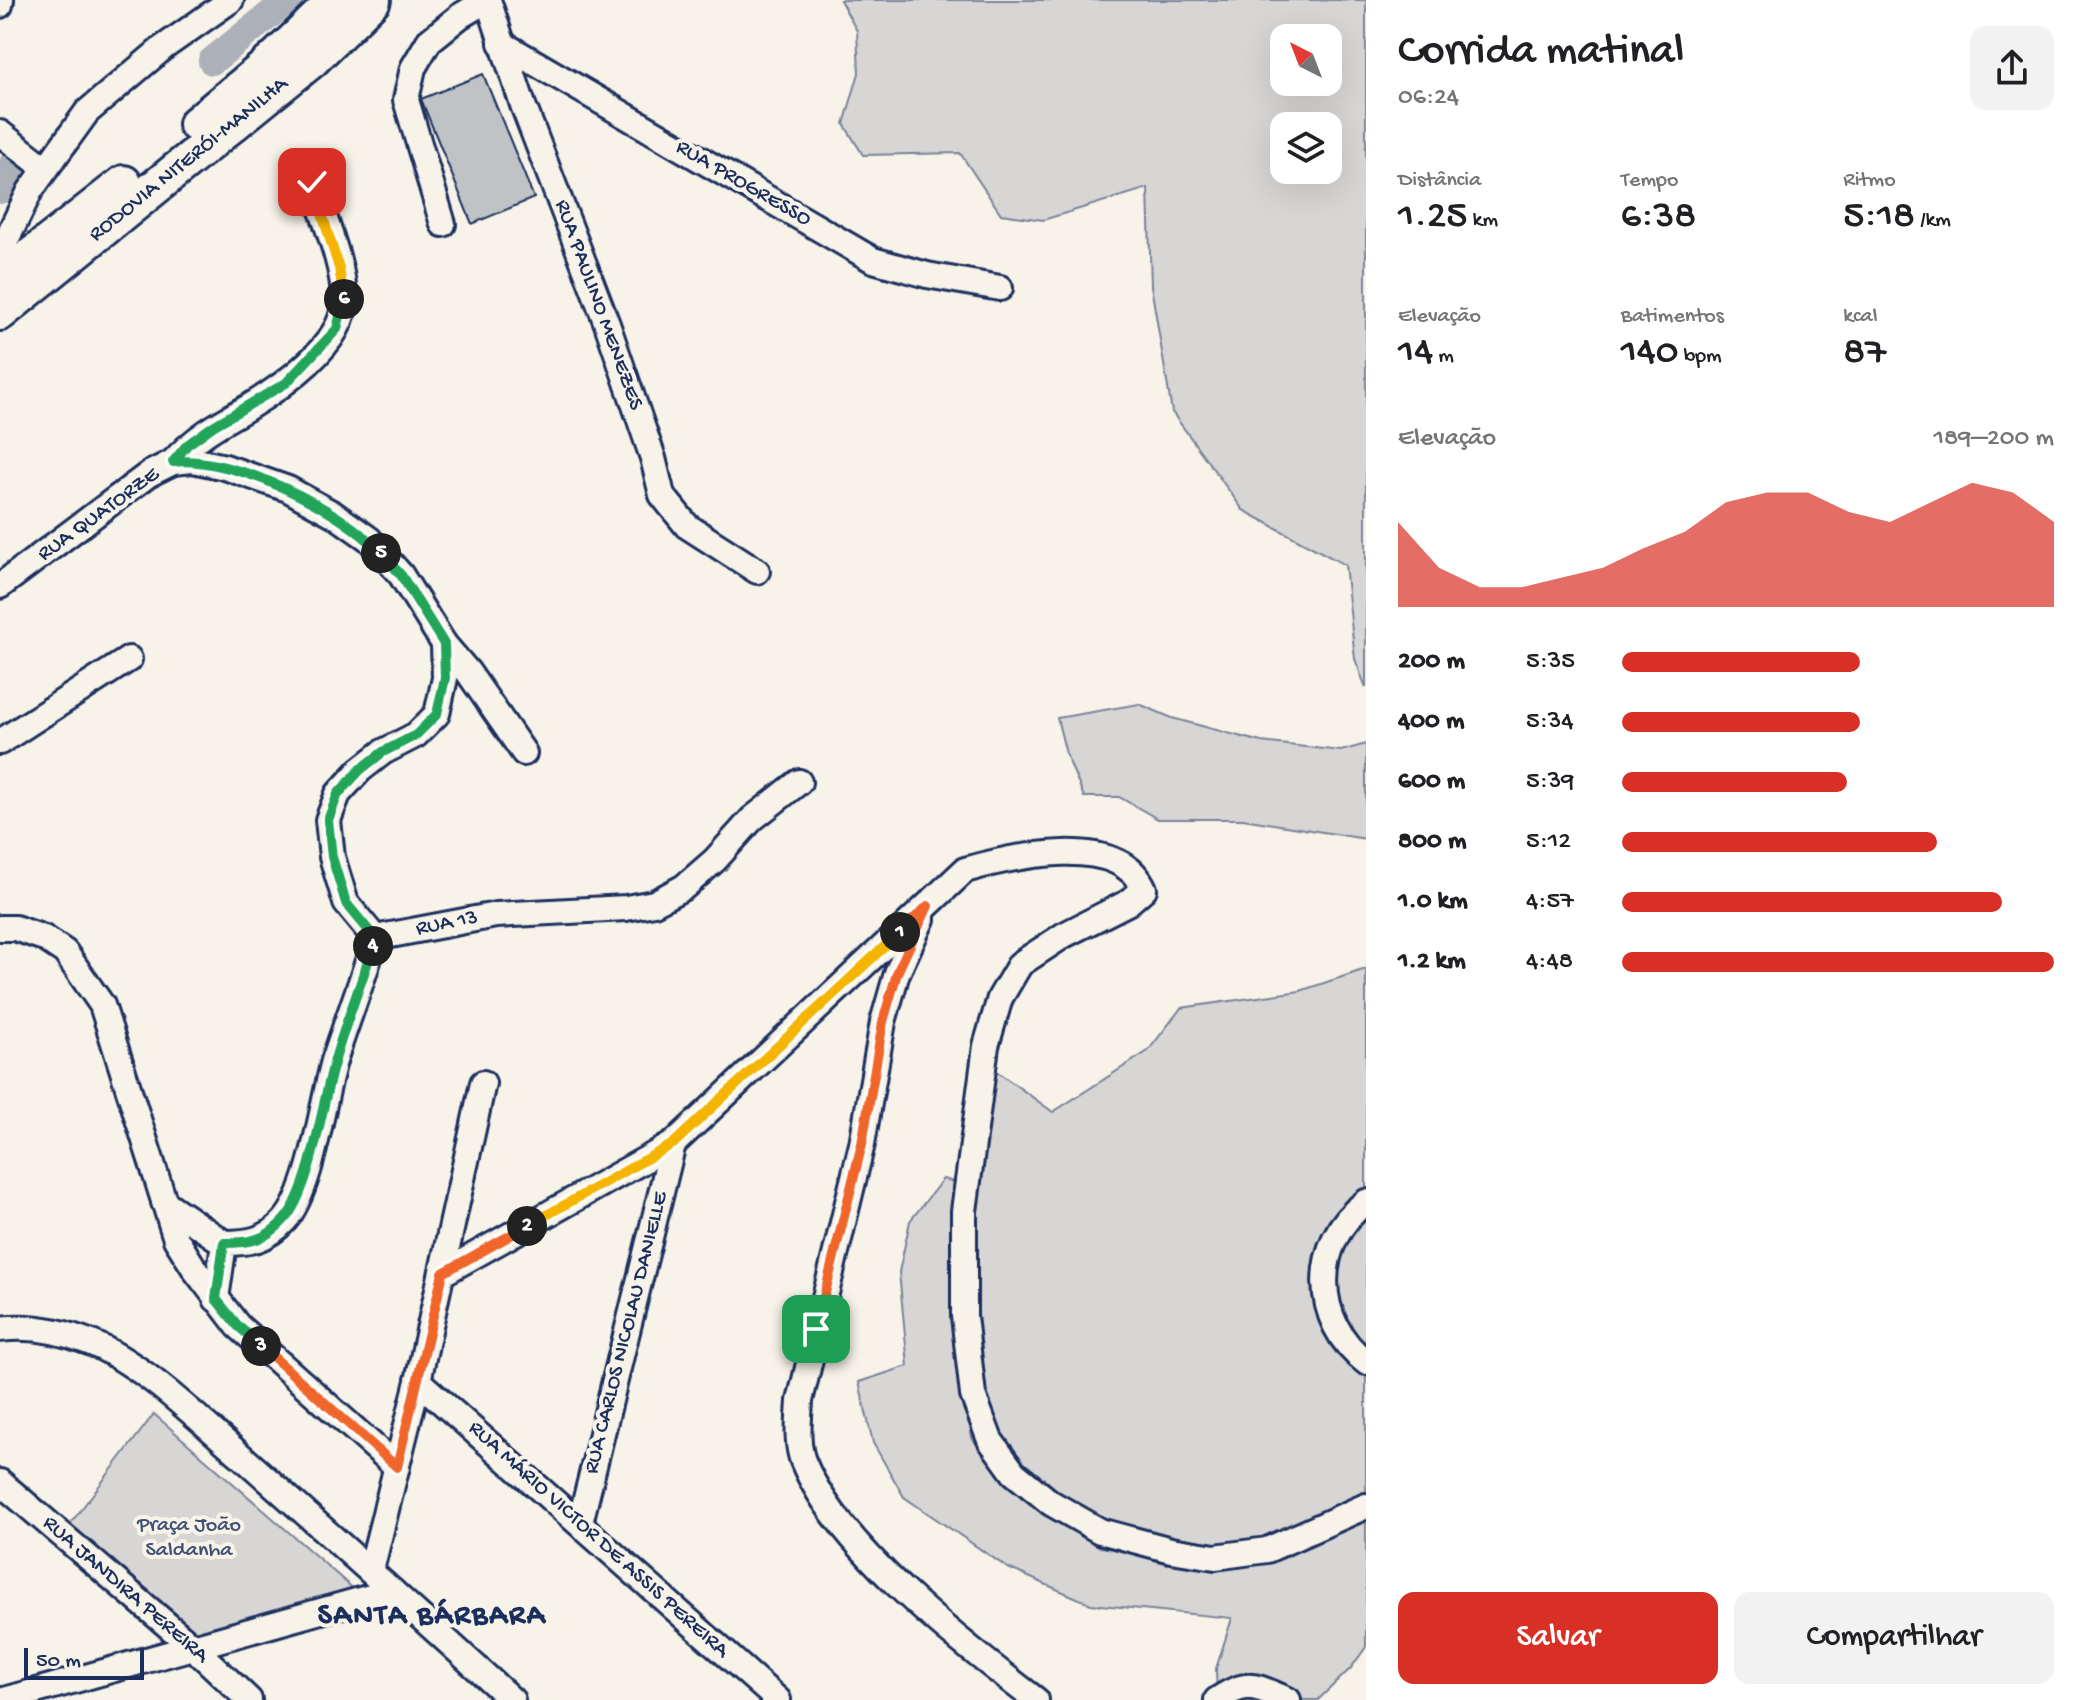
<!DOCTYPE html>
<html lang="pt">
<meta charset="utf-8">
<style>
:root{--surface:#fff;--page:#f2f2f2;--text:#202124;--muted:#757577;--accent:#d93025}
body{margin:0;font-family:"Gochi Hand",sans-serif;background:var(--page);color:var(--text);height:100vh;display:flex;flex-direction:column;font-size:30px;white-space:nowrap}
*{box-sizing:border-box;margin:0}
p{font-size:26px;color:var(--muted)}
.icon{flex:none;width:44px;height:44px;fill:none;stroke:currentColor;stroke-width:2;stroke-linecap:round;stroke-linejoin:round}
.map{position:relative;flex:1;overflow:hidden}
.details{display:flex;flex-direction:column;background:var(--surface);width:720px}
.details>*{flex:none}
.needle{width:52px;rotate:318deg}
.controls{position:absolute;left:1270px;top:24px;display:grid;gap:16px}
.controls a{display:grid;place-items:center;width:72px;height:72px;border-radius:16px;background:var(--surface);box-shadow:0 8px 32px #0002;font-size:40px}
.scale{position:absolute;left:24px;bottom:20px;width:120px;box-sizing:border-box;padding-left:8px;border:4px solid #1b2f5e;border-top:0;font-size:22px;line-height:28px;white-space:nowrap;color:#1b2f5e;-webkit-text-stroke:6px #f7f3e8;paint-order:stroke}
.pin{position:absolute;display:grid;place-items:center;width:68px;height:68px;color:#fff;margin:-34px;border-radius:16px;box-shadow:0 4px 12px #0006}
.km{position:absolute;width:40px;height:40px;margin:-20px;border-radius:50%;background:#222;color:#fff;font-size:22px;line-height:40px;text-align:center}
.round{display:grid;place-items:center;flex:none;width:84px;height:84px;border-radius:16px;background:var(--page)}
.head{display:flex;align-items:center;justify-content:space-between;height:136px;padding:0 32px}
h1{font-size:44px;font-weight:600;line-height:60px}
.stats{display:grid;grid-template-columns:repeat(3,1fr);gap:12px;height:136px;padding:8px 32px}
.stats div{display:grid;align-content:center}
.stats b{font-size:40px;font-weight:600}
.stats small{font-size:22px;font-weight:400}
.stats p{font-size:22px}
.chart{height:224px;padding:16px 32px}
.chart p{display:flex;justify-content:space-between}
.chart svg{width:100%;height:144px;margin-top:8px;fill:var(--accent);opacity:.7}
.primary-button{display:flex;gap:16px;margin-top:auto;padding:16px 32px}
.primary-button a{flex:1;height:92px;border-radius:16px;background:var(--accent);color:#fff;font-size:32px;font-weight:600;line-height:92px;text-align:center}
.primary-button a+a{background:var(--page);color:var(--text)}
ul{padding:0 32px;list-style:none;font-size:26px}
li{display:grid;grid-template-columns:128px 96px 1fr;align-items:center;height:60px}
li i{height:20px;border-radius:10px;background:var(--accent)}
main{display:flex;flex:1;min-height:0}
.map>svg:first-child{display:block}
.green{fill:#d7d6d4;stroke:#798299;stroke-width:2;fill-rule:evenodd}
.lines{fill:none;stroke-linecap:round;stroke-linejoin:round}
.river{stroke:#acb0b9;stroke-width:28}
.building{fill:#c0c3c5;stroke:#1b2f5e;stroke-width:2}
.minor-casing{stroke:#1b2f5e;stroke-width:30}
.highway-casing{stroke:#1b2f5e;stroke-width:40}
.minor{stroke:#f7f3e8;stroke-width:24}
.highway{stroke:#f7f3e8;stroke-width:34}
.split-1-casing{stroke:#fff;stroke-width:16}
.split-2-casing{stroke:#fff;stroke-width:16}
.split-3-casing{stroke:#fff;stroke-width:16}
.split-4-casing{stroke:#fff;stroke-width:16}
.split-5-casing{stroke:#fff;stroke-width:16}
.split-6-casing{stroke:#fff;stroke-width:16}
.split-7-casing{stroke:#fff;stroke-width:16}
.split-1{stroke:#f0652b;stroke-width:10}
.split-2{stroke:#f5b400;stroke-width:10}
.split-3{stroke:#f0652b;stroke-width:10}
.split-4{stroke:#22a559;stroke-width:10}
.split-5{stroke:#22a559;stroke-width:10}
.split-6{stroke:#22a559;stroke-width:10}
.split-7{stroke:#f5b400;stroke-width:10}
.labels{text-anchor:middle;dominant-baseline:central;stroke-width:8;stroke-linejoin:round;paint-order:stroke}
.street-label{font-size:22px;fill:#1b2f5e;stroke:#f7f3e8}
.park-label{font-size:22px;fill:#415076;stroke:#f7f3e8}
.district-label{font-size:30px;font-weight:bold;letter-spacing:2px;fill:#1b2f5e;stroke:#f7f3e8}
</style>
<main>
<div class="map">
<svg width="1366" height="1700" viewBox="0 0 1366 1700">
<rect width="100%" height="100%" fill="#f7f3e8"/>
<filter id="ink" filterUnits="userSpaceOnUse"><feTurbulence type="fractalNoise" baseFrequency=".0125" numOctaves="2"/><feDisplacementMap in="SourceGraphic" scale="16" xChannelSelector="R" yChannelSelector="G"/><feConvolveMatrix kernelMatrix="1 2 1 2 8 2 1 2 1" color-interpolation-filters="sRGB"/></filter>
<g filter="url(#ink)">
<!-- green -->
<g class="green">
<path d="M840,0H1366V688L1355,659L1345,565L1243,510L1172,412L1151,286L1148,188L1043,220L1001,214L960,153L863,155L844,124L859,73L857,31ZM1328,38V82H1284V38ZM1328,126V170H1284V126Z"/>
<path d="M1139,704L1172,718L1261,742L1341,751L1366,744V839L1243,819H1158L1119,797H1084L1066,754L1057,718Z"/>
<path d="M1366,969V1647L1351,1668L1318,1700H1217L1216,1669L1232,1618L1091,1604L1008,1568L904,1497L873,1443L859,1382L908,1366L899,1272L910,1221L943,1179L958,1183L955,1322L972,1438L1015,1492L1100,1547L1238,1568L1284,1558L1290,1531L1226,1549L1113,1525L1029,1474L990,1418L972,1305L976,1181L992,1068L1053,1112L1148,1051L1181,1008L1300,991Z"/>
<path d="M154,1414L357,1592L195,1637L67,1528Z"/>
</g>
<g class="lines">
<!-- river -->
<g class="river">
<path d="M212,61L288,0"/>
<path d="M0,190L17,156"/>
</g>
</g>
<!-- building -->
<path class="building" d="M483,74L534,198L472,224L421,99Z"/>
<g class="lines">
<defs>
<g id="minor">
<path d="M488,0L523,105L607,324L653,458L662,495L687,526L757,571"/>
<path d="M0,5L1,0"/>
<path d="M501,43L873,260L927,275L1000,288"/>
<path d="M0,133L45,168"/>
<path d="M443,224L406,100L413,68L429,41L460,16L487,0"/>
<path d="M0,253L30,191L87,112L164,47L231,0"/>
<path d="M173,462C195,437 219,424 247,408C280,388 344,344 344,302C345,265 323,217 312,182"/>
<path d="M0,586L149,474L173,462L193,460L225,467L288,489L335,515L369,539L401,575L444,644L445,678L437,714L416,735L383,752L360,770L338,794L328,820L332,857L346,903L375,938"/>
<path d="M444,644L468,672L524,753"/>
<path d="M0,742L129,659"/>
<path d="M922,919L897,973L883,1022L862,1144L800,1401C799,1420 796,1443 803,1461C838,1548 962,1644 1036,1700"/>
<path d="M0,928H15L44,938L65,952L102,1005L176,1239L196,1271L238,1326L397,1467"/>
<path d="M375,938L496,915L626,908L654,903L684,887L715,860L752,819L799,782"/>
<path d="M164,1202L224,1243"/>
<path d="M1366,1202C1310,1242 1313,1323 1366,1362"/>
<path d="M443,1273L673,1144L965,870C1011,857 1119,831 1144,889L1129,902L1064,935L1020,964L1000,998L986,1046L964,1211V1316L973,1395L990,1440L1014,1473L1051,1503L1100,1531L1171,1550L1215,1557L1267,1550L1366,1506"/>
<path d="M216,1299L224,1243C250,1243 267,1240 285,1220C312,1189 322,1103 334,1061C347,1020 363,980 375,938"/>
<path d="M0,1329C30,1325 61,1331 89,1342C142,1363 197,1418 240,1455C332,1536 422,1618 512,1700"/>
<path d="M418,1381L778,1700"/>
<path d="M0,1482L193,1647L249,1700"/>
<path d="M580,1523L673,1144"/>
<path d="M371,1570L418,1381L483,1083"/>
<path d="M4,1700L392,1591"/>
<path d="M1217,1700C1248,1679 1255,1686 1288,1700"/>
</g>
<g id="highway">
<path d="M196,124L272,61L336,0"/>
<path d="M0,280L124,183"/>
<path d="M0,313L312,60L373,0"/>
</g>
</defs>
<!-- minor casing -->
<use href="#minor" class="minor-casing"/>
<!-- highway casing -->
<use href="#highway" class="highway-casing"/>
<!-- minor -->
<use href="#minor" class="minor"/>
<!-- highway -->
<use href="#highway" class="highway"/>
</g>
</g>
<g class="lines" filter="url(#ink)">
<defs>
<path id="split-1" d="M816,1329L862,1144L883,1022L897,973L928,906L900,932"/>
<path id="split-2" d="M527,1226L673,1144L900,932"/>
<path id="split-3" d="M261,1346L397,1467L443,1273L527,1226"/>
<path id="split-4" d="M261,1346L238,1326L216,1299L224,1243C250,1243 266,1240 284,1220C311,1191 322,1103 334,1063C345,1023 361,985 373,946"/>
<path id="split-5" d="M373,946L375,938L346,903L332,857L328,820L338,794L360,770L383,752L416,735L437,714L445,678L444,644L401,575L381,553"/>
<path id="split-6" d="M344,299L337,329L286,383L213,426L187,445L173,462C233,455 342,509 381,553"/>
<path id="split-7" d="M312,182L339,268L344,299"/>
</defs>
<!-- split-1 casing -->
<use href="#split-1" class="split-1-casing"/>
<!-- split-2 casing -->
<use href="#split-2" class="split-2-casing"/>
<!-- split-3 casing -->
<use href="#split-3" class="split-3-casing"/>
<!-- split-4 casing -->
<use href="#split-4" class="split-4-casing"/>
<!-- split-5 casing -->
<use href="#split-5" class="split-5-casing"/>
<!-- split-6 casing -->
<use href="#split-6" class="split-6-casing"/>
<!-- split-7 casing -->
<use href="#split-7" class="split-7-casing"/>
<!-- split-1 -->
<use href="#split-1" class="split-1"/>
<!-- split-2 -->
<use href="#split-2" class="split-2"/>
<!-- split-3 -->
<use href="#split-3" class="split-3"/>
<!-- split-4 -->
<use href="#split-4" class="split-4"/>
<!-- split-5 -->
<use href="#split-5" class="split-5"/>
<!-- split-6 -->
<use href="#split-6" class="split-6"/>
<!-- split-7 -->
<use href="#split-7" class="split-7"/>
</g>
<g class="labels">
<!-- street labels -->
<g class="street-label">
<text transform="translate(189 160) rotate(-39)">RODOVIA NITERÓI-MANILHA</text>
<text transform="translate(743 184) rotate(30)">RUA PROGRESSO</text>
<text transform="translate(598 305) rotate(70)">RUA PAULINO MENEZES</text>
<text transform="translate(99 515) rotate(-36)">RUA QUATORZE</text>
<text transform="translate(447 924) rotate(-11)">RUA 13</text>
<text transform="translate(627 1333) rotate(-76)">RUA CARLOS NICOLAU DANIELLE</text>
<text transform="translate(598 1540) rotate(42)">RUA MÁRIO VICTOR DE ASSIS PEREIRA</text>
<text transform="translate(125 1590) rotate(41)">RUA JANDIRA PEREIRA</text>
</g>
<!-- park labels -->
<g class="park-label">
<text x="189" y="1526">Praça João<tspan x="189" dy="25">Saldanha</tspan></text>
</g>
<!-- district labels -->
<g class="district-label">
<text x="432" y="1617">SANTA BÁRBARA</text>
</g>
</g>
</svg>
<div class="controls">
<a><svg class="needle" viewBox="-14 -14 28 28"><path d="M0-13l5 13h-10z" fill="#e53935"/><path d="M0 13l5-13h-10z" fill="#757577"/></svg></a>
<a><svg class="icon" aria-label="layers" viewBox="0 0 24 24"><path d="M12 4l9 5-9 5-9-5zM3 14l9 5 9-5"/></svg></a>
</div>
<div class="scale">50 m</div>
<div class="pin" style="left:816px;top:1329px;background:#1e9e55"><svg class="icon" aria-label="arrive" viewBox="0 0 24 24"><path d="M6 21V4h12l-3 4 3 4H6"/></svg></div>
<div class="pin" style="left:312px;top:182px;background:#d93025"><svg class="icon" aria-label="check" viewBox="0 0 24 24"><path d="M5 12l5 5 9-10"/></svg></div>
<b class="km" style="left:900px;top:932px">1</b>
<b class="km" style="left:527px;top:1226px">2</b>
<b class="km" style="left:261px;top:1346px">3</b>
<b class="km" style="left:373px;top:946px">4</b>
<b class="km" style="left:381px;top:553px">5</b>
<b class="km" style="left:344px;top:299px">6</b>
</div>
<section class="details">
<div class="head"><div><h1>Corrida matinal</h1><p>06:24</p></div><a class="round"><svg class="icon" aria-label="share" viewBox="0 0 24 24"><path d="M12 15V3M7 8l5-5 5 5M5 13v7h14v-7"/></svg></a></div>
<div class="stats">
<div><p>Distância</p><b>1.25<small> km</small></b></div>
<div><p>Tempo</p><b>6:38</b></div>
<div><p>Ritmo</p><b>5:18<small> /km</small></b></div>
</div>
<div class="stats">
<div><p>Elevação</p><b>14<small> m</small></b></div>
<div><p>Batimentos</p><b>140<small> bpm</small></b></div>
<div><p>kcal</p><b>87</b></div>
</div>
<div class="chart"><p><span>Elevação</span>189–200 m</p>
<svg viewBox="0 0 160 44" preserveAspectRatio="none"><path d="M0 44V18L10 32L20 38L30 38L40 35L50 32L60 26L70 21L80 12L90 9L100 9L110 15L120 18L130 12L140 6L150 9L160 18V44z"/></svg>
</div>
<ul>
<li><b>200 m</b>5:35<i style="width:55%"></i></li>
<li><b>400 m</b>5:34<i style="width:55%"></i></li>
<li><b>600 m</b>5:39<i style="width:52%"></i></li>
<li><b>800 m</b>5:12<i style="width:73%"></i></li>
<li><b>1.0 km</b>4:57<i style="width:88%"></i></li>
<li><b>1.2 km</b>4:48<i style="width:100%"></i></li>
</ul>
<div class="primary-button"><a>Salvar</a><a>Compartilhar</a></div>
</section>
</main>
